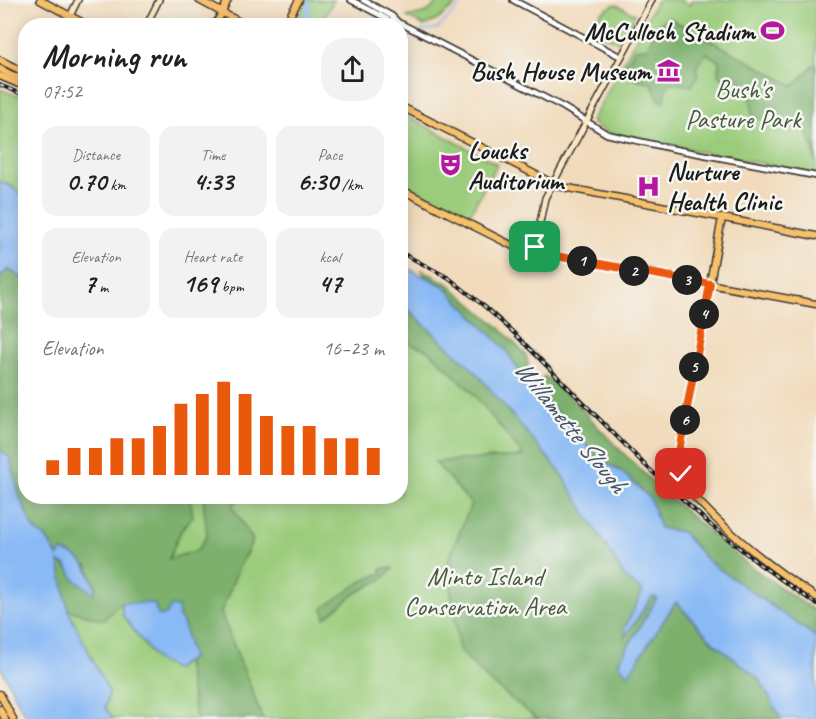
<!DOCTYPE html>
<meta charset="utf-8">
<style>
:root{--surface:#fff;--page:#f2f2f2;--text:#202124;--muted:#757577;--accent:#ea580c}
body{margin:0;font-family:Caveat,sans-serif;background:var(--page);color:var(--text);height:100vh;display:flex;flex-direction:column;font-size:22px;white-space:nowrap}
*{box-sizing:border-box;margin:0}
p{font-size:20px;color:var(--muted)}
.icon{flex:none;width:33px;height:33px;fill:none;stroke:currentColor;stroke-width:2;stroke-linecap:round;stroke-linejoin:round}
.map{position:relative;flex:1;overflow:hidden}
.side{position:absolute;left:18px;top:18px;width:390px;height:486px;display:flex;flex-direction:column;background:var(--surface);border-radius:24px;box-shadow:0 3px 15px #0003}
.side>*{flex:none}
.pin{position:absolute;display:grid;place-items:center;width:51px;height:51px;color:#fff;margin:-26px;border-radius:12px;box-shadow:0 3px 9px #0006}
.km{position:absolute;width:30px;height:30px;margin:-15px;border-radius:50%;background:#222;color:#fff;font-size:16px;line-height:30px;text-align:center}
.round{display:grid;place-items:center;flex:none;width:63px;height:63px;border-radius:24px;background:var(--page)}
.headline{display:flex;align-items:center;justify-content:space-between;height:102px;padding:0 24px}
h1{font-size:33px;font-weight:600;line-height:45px}
.metrics{display:grid;grid-template-columns:repeat(3,1fr);gap:9px;height:102px;padding:6px 24px}
.metrics div{display:grid;align-content:center;border-radius:15px;background:var(--page);text-align:center}
.metrics b{font-size:26px;font-weight:600}
.metrics small{font-size:16px;font-weight:400}
.metrics p{font-size:16px}
.chart{height:168px;padding:12px 24px}
.chart p{display:flex;justify-content:space-between}
.chart svg{width:100%;height:108px;margin-top:6px;stroke:var(--accent);stroke-width:6}
.map>svg:first-child{display:block}
.green{fill:#9bcc7c;stroke:#5c744c;stroke-width:1.5}
.forest{fill:#7cb06c;stroke:#4c6644;stroke-width:1.5}
.water{fill:#89baf5;stroke:#526b88;stroke-width:1.5}
.lines{fill:none;stroke-linecap:round;stroke-linejoin:round}
.stream{stroke:#89baf5;stroke-width:1.5}
.canal{stroke:#89baf5;stroke-width:4}
.tertiary-casing{stroke:#3c3934;stroke-width:8}
.secondary-casing{stroke:#3c3934;stroke-width:8}
.primary-casing{stroke:#3c3934;stroke-width:9}
.trunk-casing{stroke:#3c3934;stroke-width:9}
.tertiary{stroke:#fff;stroke-width:4.5}
.secondary{stroke:#fce6c4;stroke-width:5}
.primary{stroke:#f7c06c;stroke-width:6}
.trunk{stroke:#f7c06c;stroke-width:6}
.rail-casing{stroke:#1c1c1c;stroke-width:4}
.rail{stroke:#f6f6f2;stroke-width:1.5;stroke-dasharray:4.5;stroke-linecap:butt}
.route-casing{stroke:#fff;stroke-width:12}
.route{stroke:#ea580c;stroke-width:8}
.labels{text-anchor:middle;dominant-baseline:central;stroke-width:5;stroke-linejoin:round;paint-order:stroke}
.poi-label{font-size:26px;font-weight:bold;fill:#1c1c1c;stroke:#f6f6f2;text-anchor:end}
.park-label{font-size:26px;fill:#485a3e;stroke:#f6f6f2}
.water-label{font-size:27px;font-style:italic;fill:#425368;stroke:#f6f6f2}
</style>
<div class="map">
<svg width="816" height="719" viewBox="0 0 816 719">
<rect width="100%" height="100%" fill="#f6f6f2"/>
<filter id="ink" filterUnits="userSpaceOnUse"><feTurbulence type="fractalNoise" baseFrequency=".0167" numOctaves="2"/><feDisplacementMap in="SourceGraphic" scale="12" xChannelSelector="R" yChannelSelector="G"/><feConvolveMatrix kernelMatrix="1 2 1 2 8 2 1 2 1" color-interpolation-filters="sRGB"/></filter>
<filter id="wash" filterUnits="userSpaceOnUse"><feTurbulence type="fractalNoise" baseFrequency=".008" numOctaves="4" result="noise"/><feDisplacementMap in="SourceGraphic" scale="24" xChannelSelector="R" yChannelSelector="G"/><feGaussianBlur stdDeviation="1.35" result="paint"/><feColorMatrix in="noise" values="0 0 0 0 0 0 0 0 0 0 0 0 0 0 0 0 0 1.4 0 .05"/><feComposite in="paint" operator="in"/></filter>
<g filter="url(#wash)">
<rect width="100%" height="100%" fill="#f1dbbc"/>
<!-- green -->
<g class="green">
<path d="M307,0H334L320,25H293Z"/>
<path d="M441,0H462L437,20L424,26L407,17L427,12Z"/>
<path d="M657,0H680L689,5L692,0H816V174L610,134L592,123V120Z"/>
<path d="M615,4L635,14L620,43L589,28L602,12Z"/>
<path d="M0,89L25,99V197L9,185L0,182Z"/>
<path d="M401,113L497,164L470,214L467,216L401,183Z"/>
<path d="M401,303L781,719H113L105,707L109,692L74,624L20,497L400,496Z"/>
</g>
<!-- forest -->
<g class="forest">
<path d="M669,18L794,86L813,65L816,67V164L813,147L806,131L768,122L752,116C752,95 749,88 733,75L728,83L718,75L719,61L706,53L696,67L698,75L692,86L671,83L666,89L665,102L660,101L651,83L626,76L622,71L635,49L647,48L659,24Z"/>
<path d="M8,269L25,280L26,496L190,497L193,516L181,531L169,559L198,550L207,535L203,497H241L232,506L253,540L238,569L221,613L263,719H196L186,662L192,658L166,615L157,616L121,603L103,620L68,610L58,561C76,571 72,586 96,588L87,565L58,557L47,539L37,532L31,524L20,497L10,458L0,450V278Z"/>
<path d="M422,270L447,283L499,327L526,355L530,376L537,383L545,376L574,401L613,443L663,492L746,563L816,612V637L708,561L682,532L660,528L650,498L621,471L598,459L561,416L530,389L506,350L444,286L426,277Z"/>
<path d="M400,303L473,369L561,473L625,577L643,591L625,628V636L652,597L657,598L618,663L628,674L676,602L713,642L760,680L781,719H537L488,680L459,650L447,563L471,504L435,462L524,456L471,391L428,350L411,344L401,329Z"/>
<path d="M389,568L393,569L382,579L356,593L325,618L323,608L361,582L382,573L381,569Z"/>
</g>
<!-- water -->
<g class="water">
<path d="M0,182L9,185L25,197V280L8,269L0,278Z"/>
<path d="M401,265L444,286L506,350L530,389L561,416L598,459L621,471L650,498L660,528L682,532L708,561L816,637V719H781L760,680L713,642L676,602L628,675L618,663L657,598L652,597L625,637V628L643,591L625,577L561,473L473,369L401,303Z"/>
<path d="M0,450L10,458L20,497L31,524L37,532L47,539L58,557L62,551C86,557 87,569 96,588L93,593L74,579L66,565L59,562L68,610L109,692L105,707L113,719H27L0,666Z"/>
<path d="M121,603H154L158,615H166L171,606L178,607L179,617L183,622L192,658L175,669L156,660L123,616Z"/>
</g>
<g class="lines">
<!-- stream -->
<g class="stream">
<path d="M419,31L437,29L466,0"/>
<path d="M400,45L415,32"/>
</g>
<!-- canal -->
<path class="canal" d="M301,26L303,17L309,13V3"/>
</g>
</g>
<g filter="url(#ink)">
<g class="lines">
<defs>
<g id="tertiary">
<path d="M351,0L389,20L402,24L563,107L607,134L674,149L816,176"/>
<path d="M363,0L392,16L398,22"/>
<path d="M513,0L621,57"/>
<path d="M65,26L70,16"/>
</g>
<g id="secondary">
<path d="M70,16L78,0"/>
<path d="M146,26L159,0"/>
<path d="M534,252L545,198L652,0"/>
</g>
<g id="primary">
<path d="M40,0L89,26"/>
<path d="M199,0L247,26"/>
<path d="M400,106L558,186L816,236"/>
<path d="M400,189L517,248L816,304"/>
<path d="M722,218L681,441C679,455 678,468 685,482C691,496 704,506 714,517C746,547 780,574 816,597"/>
</g>
<g id="trunk">
<path d="M215,26L228,0"/>
<path d="M284,26L299,0"/>
<path d="M0,60L26,73"/>
<path d="M0,69L26,82"/>
<path d="M0,76L26,87"/>
<path d="M0,694L13,719"/>
<path d="M0,709L5,719"/>
</g>
</defs>
<!-- tertiary casing -->
<use href="#tertiary" class="tertiary-casing"/>
<!-- secondary casing -->
<use href="#secondary" class="secondary-casing"/>
<!-- primary casing -->
<use href="#primary" class="primary-casing"/>
<!-- trunk casing -->
<use href="#trunk" class="trunk-casing"/>
<!-- tertiary -->
<use href="#tertiary" class="tertiary"/>
<!-- secondary -->
<use href="#secondary" class="secondary"/>
<!-- primary -->
<use href="#primary" class="primary"/>
<!-- trunk -->
<use href="#trunk" class="trunk"/>
<defs>
<g id="rail">
<path d="M0,85L26,96"/>
<path d="M400,252L449,278L484,306L514,333L646,466L712,526L759,564L816,604"/>
</g>
</defs>
<!-- rail casing -->
<use href="#rail" class="rail-casing"/>
<!-- rail -->
<use href="#rail" class="rail"/>
</g>
</g>
<g class="lines" filter="url(#ink)">
<defs>
<path id="route" d="M535,247L534,252L710,284L679,451L681,474"/>
</defs>
<!-- route casing -->
<use href="#route" class="route-casing"/>
<!-- route -->
<use href="#route" class="route"/>
</g>
<!-- icons -->
<defs>
<symbol id="stadium-bare" viewBox="-9 -9 18 18"><path d="M0-5a6.5 5 0 1 0 0 10a6.5 5 0 1 0 0-10ZM-3.5-1.8h7v3.6h-7Z" fill="#b5179e" stroke="#f6f6f2" stroke-width="2.5" paint-order="stroke"/></symbol>
<symbol id="museum-bare" viewBox="-9 -9 18 18"><path d="M0-6L6-3V-2H-6V-3ZM-5-1h2V3h-2ZM-1-1h2V3h-2ZM3-1h2V3H3ZM-6 4H6V6H-6Z" fill="#b5179e" stroke="#f6f6f2" stroke-width="2.5" paint-order="stroke"/></symbol>
<symbol id="theatre-bare" viewBox="-9 -9 18 18"><path d="M-5-5.5Q0-4 5-5.5V0Q5 5 0 6Q-5 5-5 0ZM-3.3-2.5H-1v1.5H-3.3ZM1-2.5H3.3v1.5H1ZM-2.8 1Q0 5.5 2.8 1Z" fill="#b5179e" stroke="#f6f6f2" stroke-width="2.5" paint-order="stroke"/></symbol>
<symbol id="hospital-bare" viewBox="-9 -9 18 18"><path d="M-5-5h3v3.5h4V-5h3V5h-3V1.5h-4V5h-3Z" fill="#b5179e" stroke="#f6f6f2" stroke-width="2.5" paint-order="stroke"/></symbol>
</defs>
<g fill-rule="evenodd">
<use href="#stadium-bare" x="756" y="14" width="33" height="33"/>
<use href="#museum-bare" x="652" y="54" width="33" height="33"/>
<use href="#theatre-bare" x="434" y="148" width="33" height="33"/>
<use href="#hospital-bare" x="632" y="170" width="33" height="33"/>
</g>
<g class="labels">
<!-- poi labels -->
<g class="poi-label">
<text x="755" y="31">McCulloch Stadium</text>
<text x="651" y="71">Bush House Museum</text>
<text x="468" y="150" text-anchor="start">Loucks<tspan x="468" dy="30">Auditorium</tspan></text>
<text x="667" y="171" text-anchor="start">Nurture<tspan x="667" dy="30">Health Clinic</tspan></text>
</g>
<!-- park labels -->
<g class="park-label">
<text x="743" y="89">Bush's<tspan x="743" dy="30">Pasture Park</tspan></text>
<text x="485" y="576">Minto Island<tspan x="485" dy="30">Conservation Area</tspan></text>
</g>
<!-- water labels -->
<g class="water-label">
<text transform="translate(571 426) rotate(51)">Willamette Slough</text>
</g>
</g>
</svg>
<div class="pin" style="left:535px;top:247px;background:#1e9e55"><svg class="icon" aria-label="arrive" viewBox="0 0 24 24"><path d="M6 21V4h12l-3 4 3 4H6"/></svg></div>
<div class="pin" style="left:681px;top:474px;background:#d93025"><svg class="icon" aria-label="check" viewBox="0 0 24 24"><path d="M5 12l5 5 9-10"/></svg></div>
<b class="km" style="left:582px;top:261px">1</b>
<b class="km" style="left:634px;top:271px">2</b>
<b class="km" style="left:687px;top:280px">3</b>
<b class="km" style="left:704px;top:314px">4</b>
<b class="km" style="left:694px;top:367px">5</b>
<b class="km" style="left:685px;top:420px">6</b>
<section class="side">
<div class="headline"><div><h1>Morning run</h1><p>07:52</p></div><a class="round"><svg class="icon" aria-label="share" viewBox="0 0 24 24"><path d="M12 15V3M7 8l5-5 5 5M5 13v7h14v-7"/></svg></a></div>
<div class="metrics">
<div><p>Distance</p><b>0.70<small> km</small></b></div>
<div><p>Time</p><b>4:33</b></div>
<div><p>Pace</p><b>6:30<small> /km</small></b></div>
</div>
<div class="metrics">
<div><p>Elevation</p><b>7<small> m</small></b></div>
<div><p>Heart rate</p><b>169<small> bpm</small></b></div>
<div><p>kcal</p><b>47</b></div>
</div>
<div class="chart"><p><span>Elevation</span>16–23 m</p>
<svg viewBox="0 0 160 44" preserveAspectRatio="none"><path d="M5 44V38M15 44V33M25 44V33M35 44V29M45 44V29M55 44V24M65 44V15M75 44V11M85 44V6M95 44V11M105 44V20M115 44V24M125 44V24M135 44V29M145 44V29M155 44V33"/></svg>
</div>
</section>
</div>
